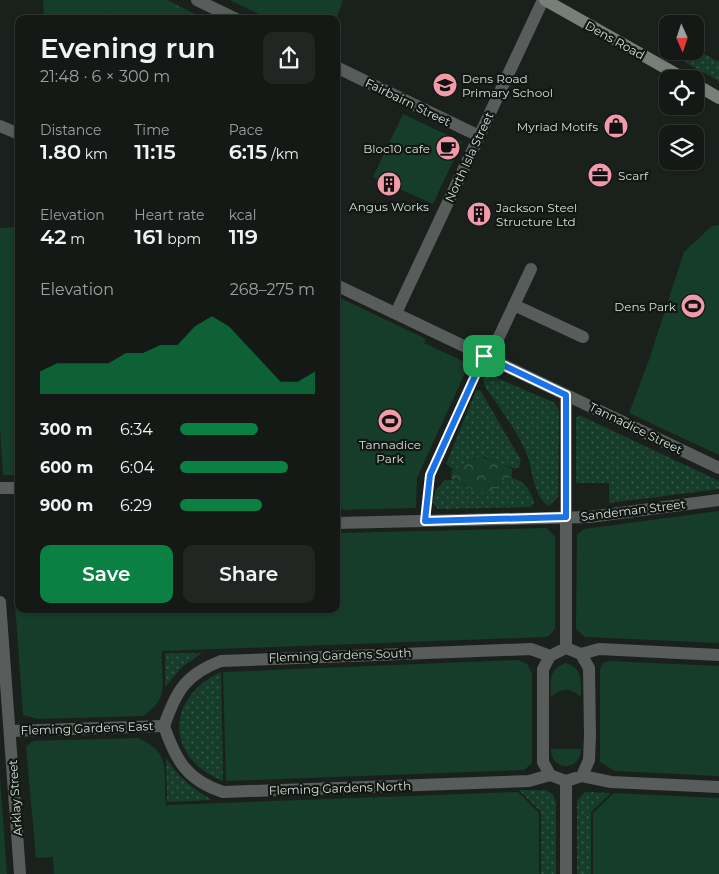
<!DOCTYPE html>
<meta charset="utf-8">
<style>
:root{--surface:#141916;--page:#212623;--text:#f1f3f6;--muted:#9da0a1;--line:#333835;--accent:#0b8043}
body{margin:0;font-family:Montserrat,sans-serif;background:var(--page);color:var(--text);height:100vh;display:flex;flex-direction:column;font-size:19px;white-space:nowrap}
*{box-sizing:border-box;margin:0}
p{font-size:16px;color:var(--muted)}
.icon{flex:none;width:28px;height:28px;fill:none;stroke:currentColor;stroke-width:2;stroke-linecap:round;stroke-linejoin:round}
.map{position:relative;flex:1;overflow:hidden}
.sheet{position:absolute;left:15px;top:15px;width:325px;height:598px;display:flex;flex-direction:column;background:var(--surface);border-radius:10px;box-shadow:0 1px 4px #0004,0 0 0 1px var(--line)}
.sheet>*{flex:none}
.needle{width:32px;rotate:177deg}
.buttons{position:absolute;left:659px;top:15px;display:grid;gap:10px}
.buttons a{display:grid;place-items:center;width:45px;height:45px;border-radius:10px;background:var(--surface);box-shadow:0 1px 4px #0004,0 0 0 1px var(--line);font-size:25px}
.pin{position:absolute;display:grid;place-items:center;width:42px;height:42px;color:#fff;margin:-21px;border-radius:10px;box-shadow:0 2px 8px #0006}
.round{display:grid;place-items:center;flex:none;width:52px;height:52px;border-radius:10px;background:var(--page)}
.overview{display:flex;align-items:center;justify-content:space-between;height:85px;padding:0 25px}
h1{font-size:28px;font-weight:600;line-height:38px}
.stats{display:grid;grid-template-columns:repeat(3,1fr);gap:8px;height:85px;padding:5px 25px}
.stats div{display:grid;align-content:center}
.stats b{font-size:21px;font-weight:600}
.stats small{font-size:14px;font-weight:400}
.stats p{font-size:14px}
.chart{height:140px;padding:10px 25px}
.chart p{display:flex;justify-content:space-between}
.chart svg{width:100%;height:90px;margin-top:5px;fill:var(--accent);opacity:.7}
.action{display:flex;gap:10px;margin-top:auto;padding:10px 25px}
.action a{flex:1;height:58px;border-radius:10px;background:var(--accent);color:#fff;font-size:20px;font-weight:600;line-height:58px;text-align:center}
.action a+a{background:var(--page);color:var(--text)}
ul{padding:0 25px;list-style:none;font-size:16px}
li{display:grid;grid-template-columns:80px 60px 1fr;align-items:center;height:38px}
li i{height:12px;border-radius:6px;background:var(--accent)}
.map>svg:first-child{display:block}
.grass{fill:url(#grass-dots)}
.park{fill:url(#park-crowns)}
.garden{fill:#163d2a}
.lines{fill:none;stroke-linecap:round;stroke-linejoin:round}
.pedestrian{stroke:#585c5a;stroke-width:9}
.minor{stroke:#585c5a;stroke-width:12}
.secondary{stroke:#787f7b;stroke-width:12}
.route-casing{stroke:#fff;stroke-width:10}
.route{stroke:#1a73e8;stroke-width:6}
.labels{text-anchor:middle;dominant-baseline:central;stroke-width:4.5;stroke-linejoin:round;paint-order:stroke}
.street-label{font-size:12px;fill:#d9dedb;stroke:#111814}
.poi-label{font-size:12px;fill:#d9dedb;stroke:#111814;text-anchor:start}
</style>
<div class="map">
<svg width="719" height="874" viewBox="0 0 719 874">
<defs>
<pattern id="grass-dots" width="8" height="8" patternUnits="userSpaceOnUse" patternTransform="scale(1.25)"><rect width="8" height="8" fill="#163d2a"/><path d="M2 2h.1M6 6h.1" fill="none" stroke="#375948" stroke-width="1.8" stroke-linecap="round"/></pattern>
<pattern id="park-crowns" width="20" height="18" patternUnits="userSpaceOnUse" patternTransform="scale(1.25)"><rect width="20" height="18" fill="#163d2a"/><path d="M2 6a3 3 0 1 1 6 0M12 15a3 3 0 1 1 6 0" fill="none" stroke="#375948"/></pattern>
</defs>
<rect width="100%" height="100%" fill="#1a211d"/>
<!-- grass -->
<g class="grass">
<path d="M695,49L719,62V81L679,59L683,51H695Z"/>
<path d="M488,374L555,403L559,411L558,497L549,506C534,498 533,472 528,457C521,437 498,405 485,387L483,379Z"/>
<path d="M480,390L521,460L519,467L515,469L486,457L475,458L455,470L446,464L476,391Z"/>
<path d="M579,415L719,481V489L609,503V483H576V418Z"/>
<path d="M512,478C525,481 530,490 534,502L531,507L438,509L432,502L436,490L445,480H457L470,489L500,485L505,479Z"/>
<path d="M165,653H202L182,667L165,687Z"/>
<path d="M221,672L223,781C165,758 165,698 221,672Z"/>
<path d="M166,758C179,778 192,788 212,800L167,802Z"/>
<path d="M519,790H545L553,794L556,803V874H541V812Z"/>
<path d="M585,792L611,793L591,812V874H577V801Z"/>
</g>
<!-- park -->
<g class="park">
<path d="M115,0H167L205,19H106Z"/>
<path d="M480,457L495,460L512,469V478C502,479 498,489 488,492C473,496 465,481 451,479L452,469L455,470L470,460Z"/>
</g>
<!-- garden -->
<g class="garden">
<path d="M43,0H115L106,19H44Z"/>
<path d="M117,0H151L190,19H108Z"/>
<path d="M230,0H341L343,1L336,19H269Z"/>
<path d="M403,114L462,142L433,204L373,177Z"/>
<path d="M719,225V455L629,413L649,360L684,252L712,226Z"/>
<path d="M19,227V475H3L0,427V228Z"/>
<path d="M336,296L426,339L424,343L469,364L417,478L416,508L336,510Z"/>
<path d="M719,511V643L585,637L576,629L577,535L584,529Z"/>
<path d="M547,528L555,537V628L551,634L546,637L162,651C160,681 172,697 143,716L38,719L23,715L14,589H19V609H336V533Z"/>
<path d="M518,660L527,664L532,673V763L524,770L226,781L223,672Z"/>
<path d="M609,661L719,666V776L615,771L600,762V669L603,663Z"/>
<path d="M566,663C583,669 581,681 581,697C569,688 563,687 551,697C551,681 548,669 566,663Z"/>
<path d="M138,738C174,754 162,773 166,805L518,792L539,813V874H54L53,857L36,858L26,747L33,741Z"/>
<path d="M551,749H581C581,771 551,772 551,749Z"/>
<path d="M0,779L7,874H0Z"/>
<path d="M614,793L719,798V874H593V813Z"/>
</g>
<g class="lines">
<!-- pedestrian -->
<path class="pedestrian" d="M425,521L430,475L484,356"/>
<!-- minor -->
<g class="minor">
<path d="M197,0L236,19"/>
<path d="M336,67L479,136"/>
<path d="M0,126L19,134"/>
<path d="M336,285L719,468"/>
<path d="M514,305L583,337"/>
<path d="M396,313L543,0"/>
<path d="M489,358L531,269"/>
<path d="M566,395V648"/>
<path d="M0,488H19"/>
<path d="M336,523L589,517L719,500"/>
<path d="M0,602L20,874"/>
<path d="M566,648L581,654L589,668L590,735L589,760L582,776L566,781L550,775L543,762V669L550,656Z"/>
<path d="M581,654L599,649L719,655"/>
<path d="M164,726C176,761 187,780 223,792L529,781L550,775"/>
<path d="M164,726C176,691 186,674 221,661L531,649L550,656"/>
<path d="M10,731L164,726"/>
<path d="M582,776L611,782L719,787"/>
<path d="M566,874V781"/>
</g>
<!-- secondary -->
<g class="secondary">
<path d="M545,0L685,79"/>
<path d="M695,84L719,98"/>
</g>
</g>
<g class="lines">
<defs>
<path id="route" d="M484,356L566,395V517L425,521L430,475Z"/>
</defs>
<!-- route casing -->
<use href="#route" class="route-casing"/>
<!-- route -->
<use href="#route" class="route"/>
</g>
<!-- icons -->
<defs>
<symbol id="school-disc" viewBox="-11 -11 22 22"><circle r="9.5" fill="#f39aa9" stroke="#111814"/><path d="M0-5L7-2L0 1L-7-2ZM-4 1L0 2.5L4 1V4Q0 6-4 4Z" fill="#111"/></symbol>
<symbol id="shop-disc" viewBox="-11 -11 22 22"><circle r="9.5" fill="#f39aa9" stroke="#111814"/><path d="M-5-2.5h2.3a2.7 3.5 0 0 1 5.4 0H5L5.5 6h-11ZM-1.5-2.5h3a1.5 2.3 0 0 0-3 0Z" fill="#111"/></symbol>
<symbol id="cafe-disc" viewBox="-11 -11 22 22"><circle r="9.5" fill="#f39aa9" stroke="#111814"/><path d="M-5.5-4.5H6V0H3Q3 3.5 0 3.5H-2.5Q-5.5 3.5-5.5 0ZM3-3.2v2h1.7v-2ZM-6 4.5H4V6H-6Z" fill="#111"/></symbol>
<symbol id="office-disc" viewBox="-11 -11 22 22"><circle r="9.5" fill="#f39aa9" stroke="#111814"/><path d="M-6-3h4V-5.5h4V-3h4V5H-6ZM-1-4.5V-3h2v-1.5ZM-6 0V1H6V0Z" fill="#111"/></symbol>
<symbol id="building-disc" viewBox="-11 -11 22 22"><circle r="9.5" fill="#f39aa9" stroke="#111814"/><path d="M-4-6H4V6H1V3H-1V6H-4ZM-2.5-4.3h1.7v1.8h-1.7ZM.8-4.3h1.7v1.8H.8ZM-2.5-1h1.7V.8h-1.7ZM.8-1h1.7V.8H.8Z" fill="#111"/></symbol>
<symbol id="stadium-disc" viewBox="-11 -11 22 22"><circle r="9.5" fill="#f39aa9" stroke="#111814"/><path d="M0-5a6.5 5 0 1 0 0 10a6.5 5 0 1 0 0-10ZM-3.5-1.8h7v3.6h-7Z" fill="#111"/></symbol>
</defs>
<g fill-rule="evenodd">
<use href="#school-disc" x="431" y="71" width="28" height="28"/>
<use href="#shop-disc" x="602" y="112" width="28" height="28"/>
<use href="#cafe-disc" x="434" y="134" width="28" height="28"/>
<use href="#office-disc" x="586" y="161" width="28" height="28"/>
<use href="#building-disc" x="375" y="170" width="28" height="28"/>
<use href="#building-disc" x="465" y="200" width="28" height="28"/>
<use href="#stadium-disc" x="679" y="292" width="28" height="28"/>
<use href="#stadium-disc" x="376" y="407" width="28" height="28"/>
</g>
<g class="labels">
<!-- street labels -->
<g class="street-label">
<text transform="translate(615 40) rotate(29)">Dens Road</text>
<text transform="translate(408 102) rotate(26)">Fairbairn Street</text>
<text transform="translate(469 157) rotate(-65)">North Isla Street</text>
<text transform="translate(636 428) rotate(26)">Tannadice Street</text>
<text transform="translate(633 510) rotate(-7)">Sandeman Street</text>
<text transform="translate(340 655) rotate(-2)">Fleming Gardens South</text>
<text transform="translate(87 728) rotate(-2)">Fleming Gardens East</text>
<text transform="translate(340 788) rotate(-2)">Fleming Gardens North</text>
<text transform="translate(15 798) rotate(-94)">Arklay Street</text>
</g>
<!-- poi labels -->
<g class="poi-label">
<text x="462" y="78">Dens Road<tspan x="462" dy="14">Primary School</tspan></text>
<text x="598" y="126" text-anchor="end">Myriad Motifs</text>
<text x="430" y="148" text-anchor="end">Bloc10 cafe</text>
<text x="618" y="175">Scarf</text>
<text x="389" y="206" text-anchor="middle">Angus Works</text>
<text x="496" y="207">Jackson Steel<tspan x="496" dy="14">Structure Ltd</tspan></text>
<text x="676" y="306" text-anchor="end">Dens Park</text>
<text x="390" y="444" text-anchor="middle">Tannadice<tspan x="390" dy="14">Park</tspan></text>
</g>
</g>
</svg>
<div class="buttons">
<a><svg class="needle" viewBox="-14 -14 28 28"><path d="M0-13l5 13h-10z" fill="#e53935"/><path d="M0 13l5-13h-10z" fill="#9da0a1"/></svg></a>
<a><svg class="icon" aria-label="locate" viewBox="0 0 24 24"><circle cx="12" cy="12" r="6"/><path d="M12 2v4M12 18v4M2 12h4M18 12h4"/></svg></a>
<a><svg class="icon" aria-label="layers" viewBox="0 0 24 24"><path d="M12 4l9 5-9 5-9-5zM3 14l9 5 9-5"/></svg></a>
</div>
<div class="pin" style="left:484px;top:356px;background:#1e9e55"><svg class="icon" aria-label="arrive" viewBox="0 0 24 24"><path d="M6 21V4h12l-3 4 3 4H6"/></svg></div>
<section class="sheet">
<div class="overview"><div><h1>Evening run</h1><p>21:48 · 6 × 300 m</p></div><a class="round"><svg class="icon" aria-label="share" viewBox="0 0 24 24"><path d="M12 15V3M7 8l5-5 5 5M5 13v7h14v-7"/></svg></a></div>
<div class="stats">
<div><p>Distance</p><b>1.80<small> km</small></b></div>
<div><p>Time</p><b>11:15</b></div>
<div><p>Pace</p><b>6:15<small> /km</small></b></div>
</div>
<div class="stats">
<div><p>Elevation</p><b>42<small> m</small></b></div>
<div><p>Heart rate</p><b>161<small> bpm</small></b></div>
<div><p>kcal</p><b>119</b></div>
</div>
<div class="chart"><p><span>Elevation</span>268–275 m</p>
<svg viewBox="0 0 160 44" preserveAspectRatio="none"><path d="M0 44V33L10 29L20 29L30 29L40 29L50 24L60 24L70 20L80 20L90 11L100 6L110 11L120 20L130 29L140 38L150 38L160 33V44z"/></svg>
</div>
<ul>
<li><b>300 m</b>6:34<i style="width:58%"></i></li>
<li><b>600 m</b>6:04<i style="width:80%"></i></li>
<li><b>900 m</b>6:29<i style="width:61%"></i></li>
</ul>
<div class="action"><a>Save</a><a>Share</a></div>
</section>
</div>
